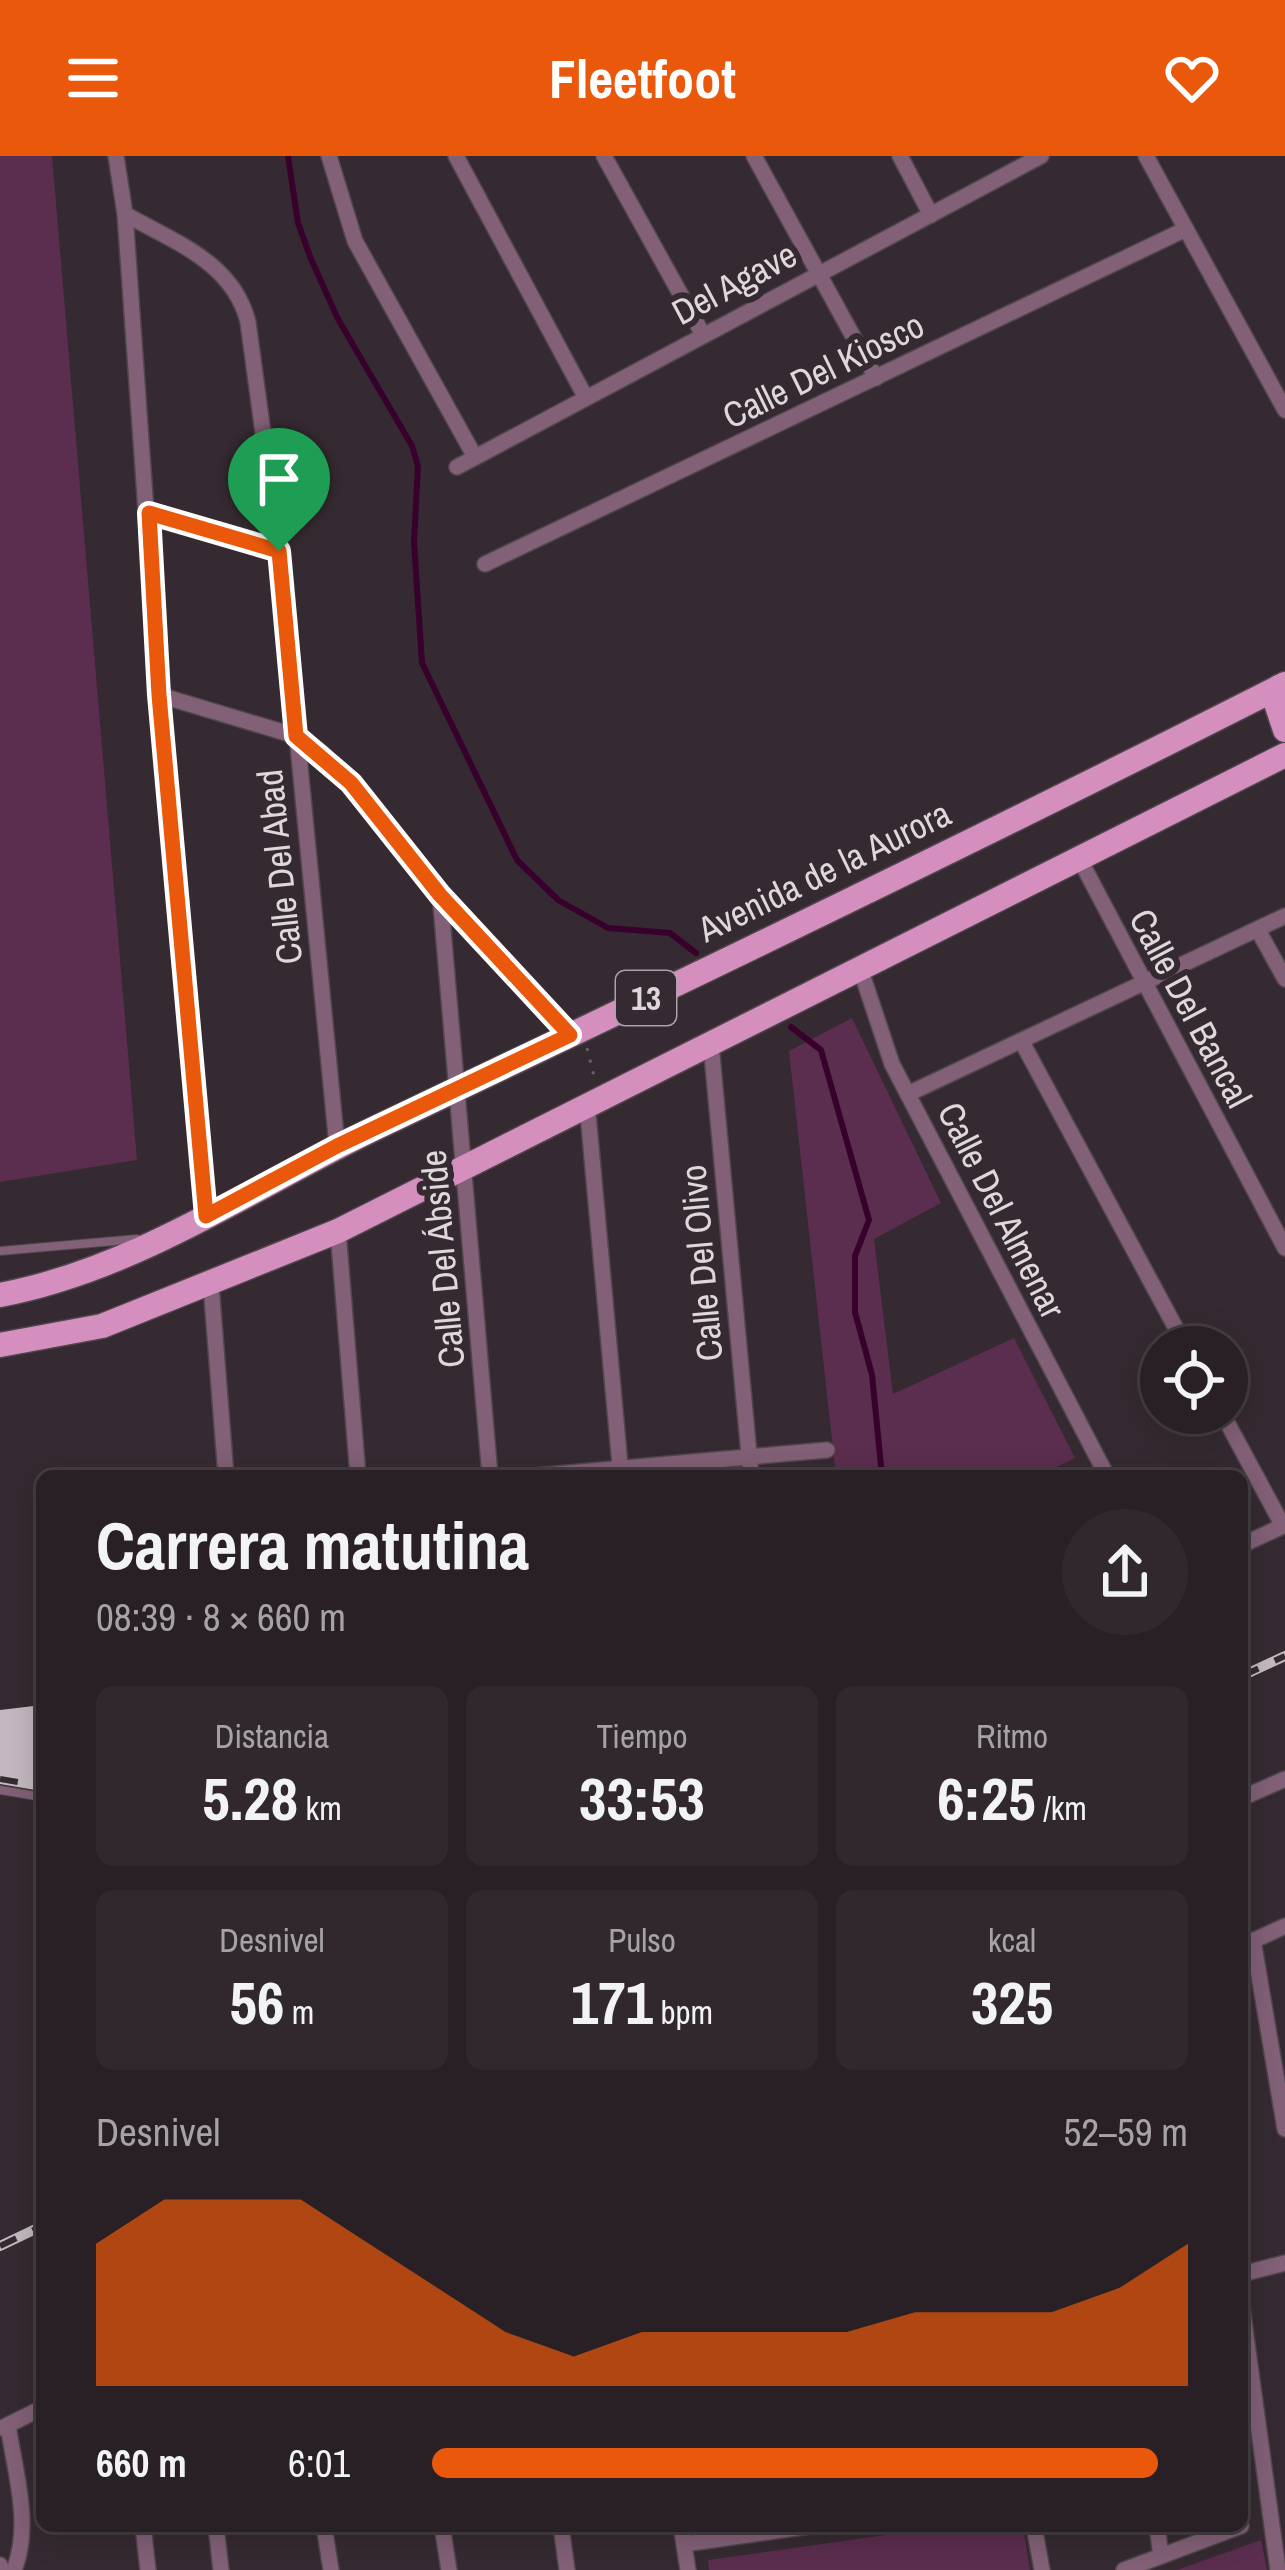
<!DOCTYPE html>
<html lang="es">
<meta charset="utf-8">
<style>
:root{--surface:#282025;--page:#30282d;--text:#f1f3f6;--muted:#a5a3a7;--line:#443e42;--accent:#ea580c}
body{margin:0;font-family:"Archivo Narrow",sans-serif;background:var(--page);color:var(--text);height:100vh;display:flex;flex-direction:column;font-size:45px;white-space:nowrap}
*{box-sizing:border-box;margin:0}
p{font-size:39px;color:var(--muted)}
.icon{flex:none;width:66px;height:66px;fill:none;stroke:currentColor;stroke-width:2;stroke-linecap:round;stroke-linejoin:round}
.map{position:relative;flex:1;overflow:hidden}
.details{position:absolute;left:36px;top:1314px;width:1212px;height:1062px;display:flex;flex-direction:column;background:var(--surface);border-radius:18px;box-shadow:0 6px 30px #0003,0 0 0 3px var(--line)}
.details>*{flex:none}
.fabs{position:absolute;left:1140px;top:1170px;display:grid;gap:24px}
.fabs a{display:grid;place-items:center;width:108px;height:108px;border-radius:50%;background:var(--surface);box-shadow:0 6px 30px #0003,0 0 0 3px var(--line);font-size:60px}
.pin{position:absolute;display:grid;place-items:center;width:102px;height:102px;color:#fff;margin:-123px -51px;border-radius:50% 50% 50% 0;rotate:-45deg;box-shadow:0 0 12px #0007}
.pin .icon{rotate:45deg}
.round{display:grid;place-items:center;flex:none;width:126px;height:126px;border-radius:63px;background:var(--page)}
.headline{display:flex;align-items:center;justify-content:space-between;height:204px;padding:0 60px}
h1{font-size:66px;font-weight:700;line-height:90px}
.stats{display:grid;grid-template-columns:repeat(3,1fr);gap:18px;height:204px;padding:12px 60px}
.stats div{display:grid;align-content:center;border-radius:18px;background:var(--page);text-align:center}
.stats b{font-size:60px;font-weight:700}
.stats small{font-size:33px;font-weight:400}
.stats p{font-size:33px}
.chart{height:336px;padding:24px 60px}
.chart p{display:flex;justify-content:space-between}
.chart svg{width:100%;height:216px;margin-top:12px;fill:var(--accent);opacity:.7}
ul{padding:0 60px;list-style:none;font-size:39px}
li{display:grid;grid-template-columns:192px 144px 1fr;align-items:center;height:90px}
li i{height:30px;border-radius:15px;background:var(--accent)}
header{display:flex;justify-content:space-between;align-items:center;height:156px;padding:0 60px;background:var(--accent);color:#fff;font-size:54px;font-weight:700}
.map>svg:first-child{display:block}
.green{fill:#5b2d4e}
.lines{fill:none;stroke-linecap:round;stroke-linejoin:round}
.stream{stroke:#38012d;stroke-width:6}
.building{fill:#c5b7c0}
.service-casing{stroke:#50464c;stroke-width:10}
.minor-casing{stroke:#50464c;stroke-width:18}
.primary-casing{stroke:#50464c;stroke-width:27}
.path{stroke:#695f65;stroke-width:3;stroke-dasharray:3 9;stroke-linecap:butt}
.service{stroke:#826077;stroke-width:8}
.minor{stroke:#826077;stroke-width:15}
.primary{stroke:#d58fbf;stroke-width:24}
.rail-casing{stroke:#c2babf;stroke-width:10}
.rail{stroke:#352a31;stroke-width:6;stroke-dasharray:18;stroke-linecap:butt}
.route-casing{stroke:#fff;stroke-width:24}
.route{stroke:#ea580c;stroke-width:15}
.labels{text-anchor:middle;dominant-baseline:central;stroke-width:12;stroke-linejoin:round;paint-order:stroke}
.shield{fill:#352a31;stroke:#aba3a8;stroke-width:3}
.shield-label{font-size:33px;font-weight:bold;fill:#ded7db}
.street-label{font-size:36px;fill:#ded7db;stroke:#352a31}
</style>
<header><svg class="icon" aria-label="menu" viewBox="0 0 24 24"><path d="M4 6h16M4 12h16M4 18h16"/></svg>Fleetfoot<svg class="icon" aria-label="heart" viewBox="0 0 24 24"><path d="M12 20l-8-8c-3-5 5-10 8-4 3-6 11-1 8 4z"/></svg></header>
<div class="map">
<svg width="1285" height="2414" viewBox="0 0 1285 2414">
<rect width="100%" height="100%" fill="#352a31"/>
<!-- green -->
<g class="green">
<path d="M0,0H52L137,1004L0,1026Z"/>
<path d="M852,862L941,1047L874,1083L893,1238L1014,1182L1075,1302L1038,1320H836L789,895Z"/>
<path d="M950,2370H1023L1030,2414H709L708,2404Z"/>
<path d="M1261,2384L1267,2414H1177Z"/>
</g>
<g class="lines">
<!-- stream -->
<g class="stream">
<path d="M288,0L298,67L311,103L338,163L412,290L418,310L414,386L422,507L517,704L558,744L608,772L670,777L696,797"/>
<path d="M791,871L821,894L869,1064L855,1100V1156L872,1219L882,1320"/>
</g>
</g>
<!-- building -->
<path class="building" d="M42,1549V1630L0,1620V1554Z"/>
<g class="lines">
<defs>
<g id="service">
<path d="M0,1095L137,1083"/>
<path d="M0,1634L42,1641"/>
</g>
<g id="minor">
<path d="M116,0L125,58L159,539L206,1060"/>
<path d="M329,0L355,85L475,301"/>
<path d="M456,0L586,242"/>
<path d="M604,0L702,177"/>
<path d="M754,0L876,222"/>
<path d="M900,0L931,59"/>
<path d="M1146,0L1285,254"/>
<path d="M125,58C174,86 233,106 248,166L279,395L337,990"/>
<path d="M457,311L1041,0"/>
<path d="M149,357L279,395"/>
<path d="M485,408L1186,73"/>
<path d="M159,539L296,580L321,596L440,738L570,879"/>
<path d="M1079,702L1285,1092"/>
<path d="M440,738L490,1320"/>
<path d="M1258,774L1285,823"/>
<path d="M859,809L892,908L1107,1320"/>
<path d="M1022,886L1186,1191"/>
<path d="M711,888L751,1320"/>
<path d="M910,937L1285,760"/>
<path d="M587,947L621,1320"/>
<path d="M338,1075L358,1320"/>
<path d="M211,1129L226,1320"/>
<path d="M1222,1257L1283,1370"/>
<path d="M535,1320L827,1294"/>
<path d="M1242,1389L1285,1369"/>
<path d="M1242,1642L1285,1623"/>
<path d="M1253,1784L1285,1973"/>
<path d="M1242,1790L1285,1770"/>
<path d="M1242,2118L1285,2107"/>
<path d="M1242,2151L1278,2414"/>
<path d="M8,2269C15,2317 32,2368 14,2414"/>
<path d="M2,2272L42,2252"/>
<path d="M143,2370L148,2414"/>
<path d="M216,2370L221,2414"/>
<path d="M324,2370L331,2414"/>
<path d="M442,2370L449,2414"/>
<path d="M561,2370L567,2414"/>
<path d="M681,2370L688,2414"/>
<path d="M1034,2370L1042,2414"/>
<path d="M1157,2370L1161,2400"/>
<path d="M684,2388L810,2370"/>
<path d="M0,2409L2,2414"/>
<path d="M1124,2414L1241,2370"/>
</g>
<g id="primary">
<path d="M1279,531L1276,547L1285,574"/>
<path d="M0,1139C137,1113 256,1029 380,970C683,826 986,680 1285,528"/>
<path d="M0,1189L102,1170L338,1075L1285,599"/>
</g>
</defs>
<!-- service casing -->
<use href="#service" class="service-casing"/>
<!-- minor casing -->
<use href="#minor" class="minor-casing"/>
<!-- primary casing -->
<use href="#primary" class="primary-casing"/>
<!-- path -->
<path class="path" d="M587,892L595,924"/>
<!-- service -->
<use href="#service" class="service"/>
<!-- minor -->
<use href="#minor" class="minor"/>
<!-- primary -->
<use href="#primary" class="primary"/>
<defs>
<g id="rail">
<path d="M1242,1520L1285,1500"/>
<path d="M0,1623L42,1630"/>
<path d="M0,2090L42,2070"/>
</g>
</defs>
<!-- rail casing -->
<use href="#rail" class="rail-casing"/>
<!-- rail -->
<use href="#rail" class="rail"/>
</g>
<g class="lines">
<defs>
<path id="route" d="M149,357L279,395L296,580L351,627L440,739L570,879L337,990L206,1060L159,539Z"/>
</defs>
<!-- route casing -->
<use href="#route" class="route-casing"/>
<!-- route -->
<use href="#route" class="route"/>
</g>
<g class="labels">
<!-- shield labels -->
<rect class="shield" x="616" y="815" width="60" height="54" rx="9"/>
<g class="shield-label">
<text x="646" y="842">13</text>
</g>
<!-- street labels -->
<g class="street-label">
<text transform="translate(734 127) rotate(-28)">Del Agave</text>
<text transform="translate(823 214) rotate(-26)">Calle Del Kiosco</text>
<text transform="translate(279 711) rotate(-96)">Calle Del Abad</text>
<text transform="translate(824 715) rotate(-26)">Avenida de la Aurora</text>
<text transform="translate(1191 852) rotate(62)">Calle Del Bancal</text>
<text transform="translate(1002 1054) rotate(63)">Calle Del Almenar</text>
<text transform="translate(442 1103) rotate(-95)">Calle Del Ábside</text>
<text transform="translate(701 1107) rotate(-95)">Calle Del Olivo</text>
</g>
</g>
</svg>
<div class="fabs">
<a><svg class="icon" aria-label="locate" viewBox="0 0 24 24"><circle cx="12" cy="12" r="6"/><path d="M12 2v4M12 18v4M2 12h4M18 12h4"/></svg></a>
</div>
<div class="pin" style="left:279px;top:395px;background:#1e9e55"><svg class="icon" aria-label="arrive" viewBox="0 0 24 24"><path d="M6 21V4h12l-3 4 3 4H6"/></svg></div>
<section class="details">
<div class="headline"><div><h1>Carrera matutina</h1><p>08:39 · 8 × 660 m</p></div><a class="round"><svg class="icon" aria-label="share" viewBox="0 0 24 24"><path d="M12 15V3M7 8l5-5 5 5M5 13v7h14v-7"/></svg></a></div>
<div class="stats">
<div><p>Distancia</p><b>5.28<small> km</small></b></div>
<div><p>Tiempo</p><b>33:53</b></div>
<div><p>Ritmo</p><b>6:25<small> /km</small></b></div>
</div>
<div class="stats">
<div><p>Desnivel</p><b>56<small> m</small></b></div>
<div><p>Pulso</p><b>171<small> bpm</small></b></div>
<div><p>kcal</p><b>325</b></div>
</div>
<div class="chart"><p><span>Desnivel</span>52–59 m</p>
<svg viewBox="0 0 160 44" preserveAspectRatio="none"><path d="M0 44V15L10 6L20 6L30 6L40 15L50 24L60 33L70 38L80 33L90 33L100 33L110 33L120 29L130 29L140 29L150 24L160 15V44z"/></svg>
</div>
<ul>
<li><b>660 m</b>6:01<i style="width:96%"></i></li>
</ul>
</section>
</div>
